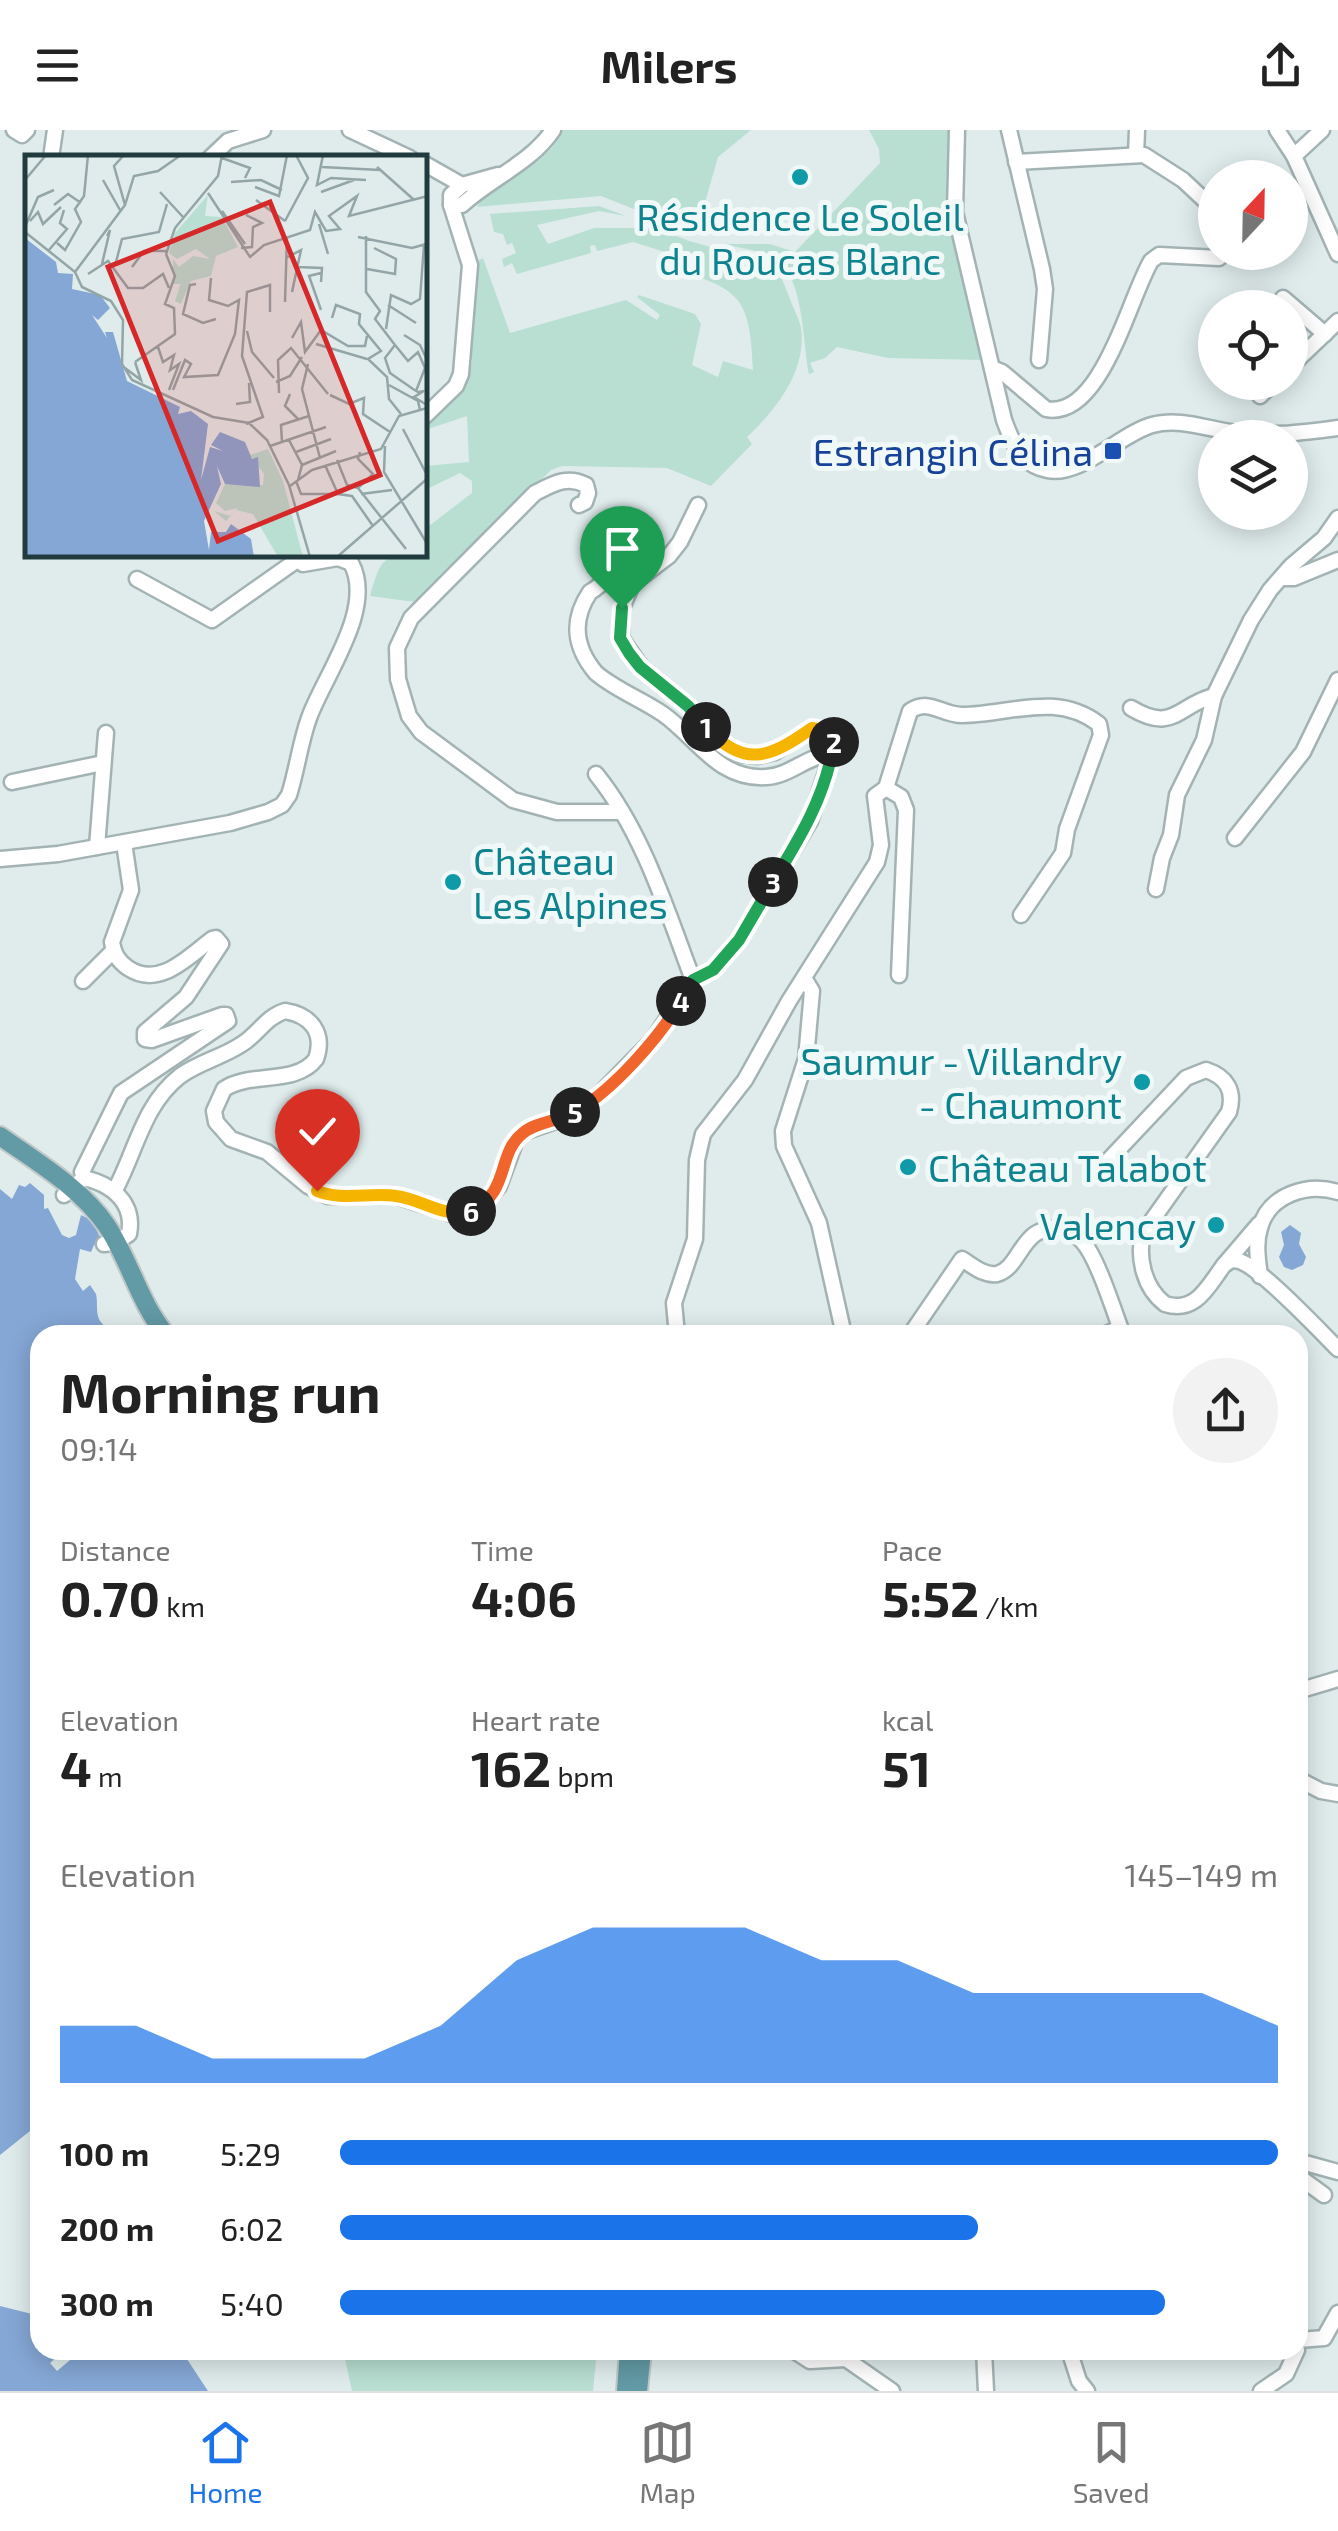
<!DOCTYPE html>
<meta charset="utf-8">
<style>
:root{--surface:#fff;--page:#f2f2f2;--text:#222;--muted:#767676;--line:#e0e0e0;--accent:#1a73e8}
body{margin:0;font-family:"Exo 2",sans-serif;background:var(--page);color:var(--text);height:100vh;display:flex;flex-direction:column;font-size:38px;white-space:nowrap}
*{box-sizing:border-box;margin:0}
p{font-size:32px;color:var(--muted)}
.icon{flex:none;width:55px;height:55px;fill:none;stroke:currentColor;stroke-width:2;stroke-linecap:round;stroke-linejoin:round}
.map{position:relative;flex:1;overflow:hidden}
.panel{position:absolute;left:30px;top:1195px;width:1278px;height:1035px;display:flex;flex-direction:column;background:var(--surface);border-radius:30px;box-shadow:0 5px 25px #0003}
.panel>*{flex:none}
.needle{width:65px;rotate:22deg}
.tools{position:absolute;left:1198px;top:30px;display:grid;gap:20px}
.tools a{display:grid;place-items:center;width:110px;height:110px;border-radius:50%;background:var(--surface);box-shadow:0 5px 25px #0003;font-size:50px}
.pin{position:absolute;display:grid;place-items:center;width:85px;height:85px;color:#fff;margin:-102px -42px;border-radius:50% 50% 50% 0;rotate:-45deg;box-shadow:0 0 10px #0007}
.pin .icon{rotate:45deg}
.km{position:absolute;width:50px;height:50px;margin:-25px;border-radius:50%;background:#222;color:#fff;font-size:28px;line-height:50px;text-align:center}
.round{display:grid;place-items:center;flex:none;width:105px;height:105px;border-radius:52px;background:var(--page)}
.headline{display:flex;align-items:center;justify-content:space-between;height:170px;padding:0 30px}
h1{font-size:55px;font-weight:700;line-height:75px}
.metrics{display:grid;grid-template-columns:repeat(3,1fr);gap:15px;height:170px;padding:10px 30px}
.metrics div{display:grid;align-content:center}
.metrics b{font-size:50px;font-weight:700}
.metrics small{font-size:28px;font-weight:400}
.metrics p{font-size:28px}
.chart{height:280px;padding:20px 30px}
.chart p{display:flex;justify-content:space-between}
.chart svg{width:100%;height:180px;margin-top:10px;fill:var(--accent);opacity:.7}
ul{padding:0 30px;list-style:none;font-size:32px}
li{display:grid;grid-template-columns:160px 120px 1fr;align-items:center;height:75px}
li i{height:25px;border-radius:12px;background:var(--accent)}
header{display:flex;justify-content:space-between;align-items:center;height:130px;padding:0 30px;background:var(--surface);font-size:45px;font-weight:700}
.dock{display:flex;justify-content:space-around;align-items:center;height:140px;border-top:2px solid var(--line);background:var(--surface);font-size:28px;color:var(--muted)}
.dock a{display:grid;justify-items:center;gap:5px}
.dock .selected{color:var(--accent)}
.map>svg:first-child{display:block}
.green{fill:#b8dfd2}
.water{fill:#85a7d5}
.lines{fill:none;stroke-linecap:round;stroke-linejoin:round}
.minor-casing{stroke:#a3b3b4;stroke-width:19}
.major-casing{stroke:#c1c8c9;stroke-width:22}
.minor{stroke:#fff;stroke-width:14}
.major{stroke:#629aa5;stroke-width:18}
.split-1-casing{stroke:#fff;stroke-width:20}
.split-2-casing{stroke:#fff;stroke-width:20}
.split-3-casing{stroke:#fff;stroke-width:20}
.split-4-casing{stroke:#fff;stroke-width:20}
.split-5-casing{stroke:#fff;stroke-width:20}
.split-6-casing{stroke:#fff;stroke-width:20}
.split-7-casing{stroke:#fff;stroke-width:20}
.split-1{stroke:#22a559;stroke-width:12}
.split-2{stroke:#f5b400;stroke-width:12}
.split-3{stroke:#22a559;stroke-width:12}
.split-4{stroke:#22a559;stroke-width:12}
.split-5{stroke:#f0652b;stroke-width:12}
.split-6{stroke:#f0652b;stroke-width:12}
.split-7{stroke:#f5b400;stroke-width:12}
.culture-dot{fill:#0f9aa8;stroke:#f1f9f8;stroke-width:4}
.transit-dot{fill:#1a4fb4;stroke:#f1f9f8;stroke-width:4}
.labels{text-anchor:middle;dominant-baseline:central;stroke-width:10;stroke-linejoin:round;paint-order:stroke}
.culture-label{font-size:38px;fill:#0d838f;stroke:#f1f9f8;text-anchor:start}
.transit-label{font-size:38px;fill:#164399;stroke:#f1f9f8;text-anchor:end}
.inset-road{fill:none;stroke:#93a5a6;stroke-width:2.5}
.view{fill:#d62828;fill-opacity:0.15;stroke:#d62828;stroke-width:5}
.inset-edge{fill:none;stroke:#203a3e;stroke-width:5}
</style>
<header><svg class="icon" aria-label="menu" viewBox="0 0 24 24"><path d="M4 6h16M4 12h16M4 18h16"/></svg>Milers<svg class="icon" aria-label="share" viewBox="0 0 24 24"><path d="M12 15V3M7 8l5-5 5 5M5 13v7h14v-7"/></svg></header>
<div class="map">
<svg width="1338" height="2261" viewBox="0 0 1338 2261">
<rect width="100%" height="100%" fill="#e0ecec"/>
<!-- green -->
<g class="green">
<path d="M563,0H751L718,27L700,90L736,103L692,102L601,66L477,77C495,41 544,42 563,0Z"/>
<path d="M869,0H951L948,76L984,230L888,228L837,217L825,228L810,233L814,242L809,244C803,216 804,146 776,129C762,120 738,118 722,114H770L795,122L880,33L879,19Z"/>
<path d="M599,76L626,86L599,81L537,95L548,114L594,98H656L689,111L772,134C781,145 785,156 790,169C793,178 799,188 801,198C807,241 776,280 747,307L752,314L711,356L667,338L562,336L551,340L415,472L370,466C382,425 383,425 425,425V399L472,363V351L460,343L425,360V336L469,332L467,286L425,300V293L466,250L472,233L470,192L476,157V132L483,128L510,203L626,170L657,190L660,185L637,167L639,165L695,184L701,194L692,235L718,247L723,231L753,240C750,176 745,158 679,142L681,127L633,112L597,121L595,115L590,116L591,123L517,144L512,133L504,137L502,129L516,123L512,113L507,115L503,104L494,102L490,84Z"/>
<path d="M343,2220H597L593,2261H352Z"/>
</g>
<!-- water -->
<g class="water">
<path d="M30,1053L44,1065V1079L48,1078L62,1105L69,1108L76,1105L81,1085L93,1091L102,1113L94,1115L91,1122L80,1119L75,1149L83,1161L90,1155L96,1164C99,1177 92,1193 112,1199L101,1205H40V1993L0,2025V1059L12,1069L19,1055L25,1057Z"/>
<path d="M1290,1095L1301,1103L1299,1114L1306,1127L1303,1135L1292,1140L1284,1137L1279,1127L1284,1115L1281,1102Z"/>
<path d="M0,2176L40,2186V2220H65L50,2233L57,2241L82,2220H181L208,2261H0Z"/>
</g>
<g class="lines">
<defs>
<g id="minor">
<path d="M14,0L22,5L27,0"/>
<path d="M350,0L410,28"/>
<path d="M957,0L955,82L1004,290C1012,312 1021,335 1047,340C1081,347 1120,304 1152,295C1180,287 1210,300 1237,303C1271,307 1305,302 1338,298"/>
<path d="M1009,0L1042,139L1045,159L1039,230"/>
<path d="M1277,0L1294,26L1338,124"/>
<path d="M1136,25L1137,0"/>
<path d="M1294,26L1322,0"/>
<path d="M51,28L55,0"/>
<path d="M210,28L228,11L263,0"/>
<path d="M1016,32L1144,25L1183,50L1215,80"/>
<path d="M425,34L462,55"/>
<path d="M498,45L462,55L451,65V75H462C491,48 531,33 553,0"/>
<path d="M1283,168L1325,204"/>
<path d="M1290,237L1338,191"/>
<path d="M992,238L1002,242L1046,279C1101,290 1129,168 1151,131L1159,125L1219,128L1225,122"/>
<path d="M1260,266L1274,252"/>
<path d="M425,286L456,256L461,244L470,135L451,75"/>
<path d="M579,375L585,372L588,363L586,355C567,345 553,354 535,363L411,488L397,518L398,549L409,586L421,602L513,670L557,682H620"/>
<path d="M627,409C615,429 612,450 590,462C571,490 574,517 596,543C616,560 641,569 663,584C697,608 718,650 766,647C791,646 808,624 832,625"/>
<path d="M1281,448H1294L1338,430"/>
<path d="M137,449L212,490L297,430"/>
<path d="M1131,578C1174,604 1179,574 1214,566"/>
<path d="M596,644C643,702 667,781 693,850"/>
<path d="M12,652L103,633"/>
<path d="M886,658L901,667L906,680L899,845"/>
<path d="M1235,708L1303,622L1338,550"/>
<path d="M97,717L106,603"/>
<path d="M0,729L58,724L230,693L268,682L282,675L289,665C297,640 300,613 309,588C324,546 376,478 351,433L338,428L303,434L297,430L298,425"/>
<path d="M1156,759L1162,728L1171,705L1177,665L1204,610L1214,566L1251,490L1270,460L1291,436L1324,408L1338,388"/>
<path d="M804,848L812,861L806,929L783,1001L784,1016L819,1093L844,1205"/>
<path d="M83,851L113,821"/>
<path d="M1104,1035L1186,948L1206,940C1227,947 1235,961 1229,982L1143,1103C1137,1128 1144,1158 1165,1174C1196,1184 1208,1156 1224,1135C1230,1131 1231,1129 1239,1131C1259,1136 1320,1201 1338,1219"/>
<path d="M84,1048L82,1042L121,963L228,891L226,885H222L152,910L145,909V902L186,867L221,814L216,808L212,809C188,827 159,859 128,838C118,831 114,824 112,812L131,760L124,713"/>
<path d="M115,1060C136,1021 143,975 180,946C199,932 223,927 242,914C258,904 266,887 285,881C311,885 325,903 316,929C295,956 251,941 224,959L214,981L216,992L231,1009L267,1022L308,1056L328,1066L393,1065L452,1084L470,1082L482,1076L499,1056L516,1010L524,1002L564,988L595,969L653,910L693,850L713,840L739,809L810,691L832,625L834,612L831,601L812,599L775,622L757,626L741,624L724,616L688,576L641,537L621,508L622,478L632,454L669,426L680,412L698,375"/>
<path d="M64,1065L84,1048C112,1054 135,1073 129,1104L117,1112L104,1114"/>
<path d="M1224,1135L1259,1094"/>
<path d="M1260,1146C1258,1130 1255,1114 1260,1098C1269,1064 1308,1053 1338,1062"/>
<path d="M677,1205L674,1173L695,1109L697,1030L703,1004L745,950L789,871L877,732L881,715L875,666L886,658L910,581C930,568 941,585 962,585C1010,585 1055,561 1099,594L1101,605L1067,699L1063,723L1021,785"/>
<path d="M910,1205L962,1129C973,1136 984,1146 997,1144C1022,1138 1021,1090 1064,1100C1071,1102 1078,1106 1083,1112C1098,1129 1114,1182 1123,1205"/>
<path d="M1104,1205L1120,1198"/>
<path d="M1298,1561L1338,1549"/>
<path d="M1298,1649L1321,1661L1338,1664"/>
<path d="M1298,2031L1338,2042"/>
<path d="M1298,2046L1324,2065"/>
<path d="M1299,2210L1324,2208L1338,2183"/>
<path d="M793,2220L810,2231L846,2229L892,2261"/>
<path d="M984,2220L986,2261"/>
<path d="M1069,2220L1079,2251L1087,2261"/>
<path d="M1261,2261L1286,2244L1297,2220"/>
</g>
<g id="major">
<path d="M0,1006C37,1032 81,1058 107,1096C130,1131 139,1172 166,1205"/>
<path d="M626,2261L629,2220"/>
<path d="M638,2261L642,2220"/>
</g>
</defs>
<!-- minor casing -->
<use href="#minor" class="minor-casing"/>
<!-- major casing -->
<use href="#major" class="major-casing"/>
<!-- minor -->
<use href="#minor" class="minor"/>
<!-- major -->
<use href="#major" class="major"/>
</g>
<g class="lines">
<defs>
<path id="split-1" d="M622,478L620,508L629,523L640,537L688,576L706,597"/>
<path id="split-2" d="M706,597C744,639 770,628 812,598L830,601L834,612"/>
<path id="split-3" d="M773,752C801,706 826,665 834,612"/>
<path id="split-4" d="M681,871L693,850L713,840L739,810L773,752"/>
<path id="split-5" d="M575,982C613,960 658,909 681,871"/>
<path id="split-6" d="M471,1081C511,1062 496,1024 523,1003C536,992 559,991 575,982"/>
<path id="split-7" d="M317,1061C342,1071 370,1062 396,1066C422,1069 444,1089 471,1081"/>
</defs>
<!-- split-1 casing -->
<use href="#split-1" class="split-1-casing"/>
<!-- split-2 casing -->
<use href="#split-2" class="split-2-casing"/>
<!-- split-3 casing -->
<use href="#split-3" class="split-3-casing"/>
<!-- split-4 casing -->
<use href="#split-4" class="split-4-casing"/>
<!-- split-5 casing -->
<use href="#split-5" class="split-5-casing"/>
<!-- split-6 casing -->
<use href="#split-6" class="split-6-casing"/>
<!-- split-7 casing -->
<use href="#split-7" class="split-7-casing"/>
<!-- split-1 -->
<use href="#split-1" class="split-1"/>
<!-- split-2 -->
<use href="#split-2" class="split-2"/>
<!-- split-3 -->
<use href="#split-3" class="split-3"/>
<!-- split-4 -->
<use href="#split-4" class="split-4"/>
<!-- split-5 -->
<use href="#split-5" class="split-5"/>
<!-- split-6 -->
<use href="#split-6" class="split-6"/>
<!-- split-7 -->
<use href="#split-7" class="split-7"/>
</g>
<!-- markers -->
<g class="culture-dot">
<circle cx="800" cy="47" r="10"/>
<circle cx="453" cy="752" r="10"/>
<circle cx="1142" cy="952" r="10"/>
<circle cx="908" cy="1037" r="10"/>
<circle cx="1216" cy="1095" r="10"/>
</g>
<rect class="transit-dot" x="1103" y="311" width="20" height="20" rx="5"/>
<g class="labels">
<!-- culture labels -->
<g class="culture-label">
<text x="800" y="86" text-anchor="middle">Résidence Le Soleil<tspan x="800" dy="44">du Roucas Blanc</tspan></text>
<text x="473" y="730">Château<tspan x="473" dy="44">Les Alpines</tspan></text>
<text x="1122" y="930" text-anchor="end">Saumur - Villandry<tspan x="1122" dy="44">- Chaumont</tspan></text>
<text x="928" y="1037">Château Talabot</text>
<text x="1196" y="1095" text-anchor="end">Valencay</text>
</g>
<!-- transit labels -->
<g class="transit-label">
<text x="1093" y="321">Estrangin Célina</text>
</g>
</g>
<!-- overview -->
<g transform="translate(25 25)">
<rect width="402" height="402" fill="#e0ecec"/>
<path d="M183,40L180,61L197,62L213,92L191,101L186,121L166,126L156,149L150,146L155,131L141,149L156,129H148V104L154,112L168,101L185,104L171,94L152,104L144,98L150,78ZM243,294L258,326L278,402H253L228,359L211,355L201,366L189,356L205,361L213,353L200,356L191,348L200,329L238,330L239,319L225,300Z" fill="#b8dfd2"/>
<path d="M0,83L31,107L33,118L48,119L47,134L75,140L85,153L73,165L67,160L82,183L80,177H88L102,226L155,252L153,259L166,256L183,269L176,325L185,292L198,296L186,290L195,277L220,287L227,304L233,302L235,332L200,329L192,311L196,329L179,366L184,395L186,377H201L206,369L226,384L229,402H0Z" fill="#85a7d5"/>
<path class="inset-road" d="M298,0L292,30L306,23L341,25M197,3L225,13L220,23M297,12L355,15M352,12L388,44M0,25L21,0M78,25L95,55M206,27L236,25L257,35M230,32L254,41L262,0M135,37L158,62M296,37L329,25M183,38L225,102L239,90L285,75L290,57L301,76L315,74L304,61L332,41L324,61L403,41M231,45L260,66M29,50L43,39L56,48M100,50L109,21L133,16L156,0M197,56L220,89M5,66L13,57L18,69L36,52M260,66L283,23L271,0M294,69L303,99M0,72L13,42L29,35M0,77L50,117L57,132L86,146L98,165L97,209L107,225L188,262L224,268L242,285L264,330L285,402M341,81V137L355,156L350,164L370,190M333,82L387,93L401,89M32,88L40,95L56,67L50,54L59,41L63,0M216,93L227,92L228,72L237,68L221,60M24,95L42,74L35,68L39,55M141,99L150,73L193,21L197,0M261,103L276,95L267,137M91,107L97,84L134,77L142,49M77,109L85,75L82,81M107,112L119,96H141M272,112L297,113L296,127M342,114L370,119L371,104L349,93M50,117L100,50L89,11L99,0M63,119L83,106L103,133H118L138,119L144,133M171,129L165,130L158,159L178,168L191,164M260,147L262,81M363,150L391,168M296,155L284,121L296,118M307,163L311,150L335,159L334,169L356,196L343,204L362,222L364,244L376,259M361,174L366,140L386,149L395,144L399,90M222,176L227,197L249,223M379,180L395,190L403,207M267,183L276,167L280,197L296,175L323,191H340L342,181M291,189L342,204M133,192L138,207L149,200L145,215L154,209L144,235M110,207L150,179L149,153L140,149L150,121L141,99M283,209L277,234L295,303M100,213L116,225L110,207M251,227L265,221L277,202M364,230L393,246L395,255M148,235L160,205L166,209L159,222L193,220L210,179L214,145L203,151L184,145L186,123M391,236L400,213L393,197L383,206L370,190L360,203L365,218L388,234L393,237H394L399,236L389,242L402,250M254,238L253,205L266,193L303,239M265,239L260,251L273,264M305,240L324,249L339,243L338,259L365,277M211,249L225,247L224,228M221,269L238,262L217,201L222,137L245,130V157M378,274L403,322M264,285L277,310L273,325M257,287L256,270L284,261M245,291L301,272M360,291L359,317L401,387M271,297L306,284M312,305L322,330L333,333M277,310L311,296M300,310L313,339L327,341L348,371M271,326L276,339H313M265,331L287,315L356,294L374,261L402,253M333,333L381,394M333,333L348,319L333,304L335,297M336,339L367,335M312,402L403,323"/>
<path class="view" d="M245,47L355,320L193,386L83,112Z"/>
<rect width="402" height="402" class="inset-edge"/>
</g>
</svg>
<div class="tools">
<a><svg class="needle" viewBox="-14 -14 28 28"><path d="M0-13l5 13h-10z" fill="#e53935"/><path d="M0 13l5-13h-10z" fill="#767676"/></svg></a>
<a><svg class="icon" aria-label="locate" viewBox="0 0 24 24"><circle cx="12" cy="12" r="6"/><path d="M12 2v4M12 18v4M2 12h4M18 12h4"/></svg></a>
<a><svg class="icon" aria-label="layers" viewBox="0 0 24 24"><path d="M12 4l9 5-9 5-9-5zM3 14l9 5 9-5"/></svg></a>
</div>
<div class="pin" style="left:622px;top:478px;background:#1e9e55"><svg class="icon" aria-label="arrive" viewBox="0 0 24 24"><path d="M6 21V4h12l-3 4 3 4H6"/></svg></div>
<div class="pin" style="left:317px;top:1061px;background:#d93025"><svg class="icon" aria-label="check" viewBox="0 0 24 24"><path d="M5 12l5 5 9-10"/></svg></div>
<b class="km" style="left:706px;top:597px">1</b>
<b class="km" style="left:834px;top:612px">2</b>
<b class="km" style="left:773px;top:752px">3</b>
<b class="km" style="left:681px;top:871px">4</b>
<b class="km" style="left:575px;top:982px">5</b>
<b class="km" style="left:471px;top:1081px">6</b>
<section class="panel">
<div class="headline"><div><h1>Morning run</h1><p>09:14</p></div><a class="round"><svg class="icon" aria-label="share" viewBox="0 0 24 24"><path d="M12 15V3M7 8l5-5 5 5M5 13v7h14v-7"/></svg></a></div>
<div class="metrics">
<div><p>Distance</p><b>0.70<small> km</small></b></div>
<div><p>Time</p><b>4:06</b></div>
<div><p>Pace</p><b>5:52<small> /km</small></b></div>
</div>
<div class="metrics">
<div><p>Elevation</p><b>4<small> m</small></b></div>
<div><p>Heart rate</p><b>162<small> bpm</small></b></div>
<div><p>kcal</p><b>51</b></div>
</div>
<div class="chart"><p><span>Elevation</span>145–149 m</p>
<svg viewBox="0 0 160 44" preserveAspectRatio="none"><path d="M0 44V30L10 30L20 38L30 38L40 38L50 30L60 14L70 6L80 6L90 6L100 14L110 14L120 22L130 22L140 22L150 22L160 30V44z"/></svg>
</div>
<ul>
<li><b>100 m</b>5:29<i style="width:100%"></i></li>
<li><b>200 m</b>6:02<i style="width:68%"></i></li>
<li><b>300 m</b>5:40<i style="width:88%"></i></li>
</ul>
</section>
</div>
<nav class="dock">
<a class="selected"><svg class="icon" aria-label="home" viewBox="0 0 24 24"><path d="M3 11l9-7 9 7M6 9v11h12V9"/></svg>Home</a>
<a><svg class="icon" aria-label="map" viewBox="0 0 24 24"><path d="M3 6l6-2 6 2 6-2v14l-6 2-6-2-6 2zM9 4v14M15 6v14"/></svg>Map</a>
<a><svg class="icon" aria-label="saved" viewBox="0 0 24 24"><path d="M7 4h10v16l-5-4-5 4z"/></svg>Saved</a>
</nav>
